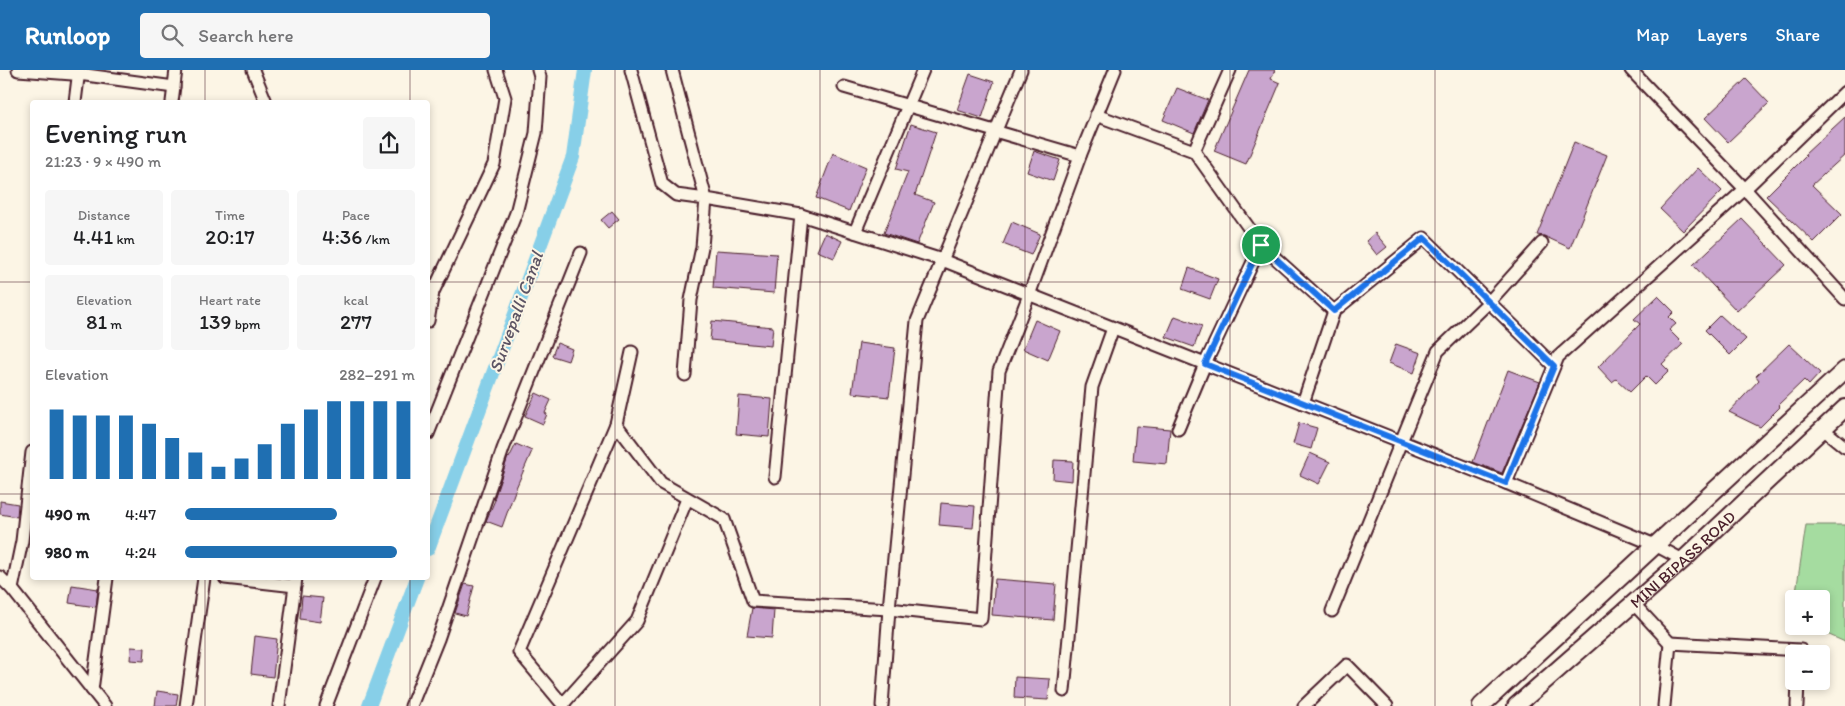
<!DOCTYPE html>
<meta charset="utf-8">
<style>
:root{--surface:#fff;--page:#f6f6f6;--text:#202124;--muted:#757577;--accent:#1f6fb2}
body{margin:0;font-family:Itim,sans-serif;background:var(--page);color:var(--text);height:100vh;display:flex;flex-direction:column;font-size:19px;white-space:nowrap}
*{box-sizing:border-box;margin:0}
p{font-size:16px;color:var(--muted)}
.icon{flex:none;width:28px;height:28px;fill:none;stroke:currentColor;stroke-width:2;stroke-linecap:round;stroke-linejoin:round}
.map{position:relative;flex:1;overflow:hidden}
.drawer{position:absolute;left:30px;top:30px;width:400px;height:480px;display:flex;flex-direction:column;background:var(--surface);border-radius:5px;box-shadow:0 2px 8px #0003}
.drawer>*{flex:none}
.fabs{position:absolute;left:1785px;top:520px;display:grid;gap:10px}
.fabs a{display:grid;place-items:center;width:45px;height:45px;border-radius:5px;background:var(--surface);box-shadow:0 2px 8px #0003;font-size:25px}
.pin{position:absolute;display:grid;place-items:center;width:42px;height:42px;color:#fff;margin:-21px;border:2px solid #fff;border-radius:50%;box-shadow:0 1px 5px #0007}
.round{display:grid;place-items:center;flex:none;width:52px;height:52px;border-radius:5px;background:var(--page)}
.head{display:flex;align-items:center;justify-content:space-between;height:85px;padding:0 15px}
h1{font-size:28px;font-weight:600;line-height:38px}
.figures{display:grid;grid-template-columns:repeat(3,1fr);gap:8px;height:85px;padding:5px 15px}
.figures div{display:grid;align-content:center;border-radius:5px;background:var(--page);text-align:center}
.figures b{font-size:21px;font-weight:600}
.figures small{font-size:14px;font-weight:400}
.figures p{font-size:14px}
.chart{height:140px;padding:10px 15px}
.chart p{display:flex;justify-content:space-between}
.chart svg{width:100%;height:90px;margin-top:5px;stroke:var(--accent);stroke-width:6}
ul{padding:0 15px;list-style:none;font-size:16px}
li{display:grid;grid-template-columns:80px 60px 1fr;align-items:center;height:38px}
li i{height:12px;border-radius:6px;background:var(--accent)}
header{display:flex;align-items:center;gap:30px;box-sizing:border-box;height:70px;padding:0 25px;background:var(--accent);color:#fff}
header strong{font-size:24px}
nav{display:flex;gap:28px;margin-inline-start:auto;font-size:18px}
.search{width:350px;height:45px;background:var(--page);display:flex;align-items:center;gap:12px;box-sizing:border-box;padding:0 18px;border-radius:5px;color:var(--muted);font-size:19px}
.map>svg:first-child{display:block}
.park{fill:#a5dca0;stroke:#787e66}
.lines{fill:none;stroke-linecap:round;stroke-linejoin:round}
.canal{stroke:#87cfe8;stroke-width:14}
.building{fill:#c9a5ce;stroke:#4a1f2b}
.minor-casing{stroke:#4a1f2b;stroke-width:15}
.secondary-casing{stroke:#4a1f2b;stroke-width:20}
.minor{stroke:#fcf5e5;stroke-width:11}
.secondary{stroke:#fcf5e5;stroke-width:16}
.route-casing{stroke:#fff;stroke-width:10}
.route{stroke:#1a73e8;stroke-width:6}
.grid{fill:none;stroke:#4a1f2b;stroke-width:1;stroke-opacity:0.55}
.labels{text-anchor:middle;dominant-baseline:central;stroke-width:4;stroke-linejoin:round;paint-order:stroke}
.street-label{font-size:16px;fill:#4a1f2b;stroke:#fcf5e5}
.water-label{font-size:18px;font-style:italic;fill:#5c5464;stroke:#fcf5e5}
</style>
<header>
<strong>Runloop</strong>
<div class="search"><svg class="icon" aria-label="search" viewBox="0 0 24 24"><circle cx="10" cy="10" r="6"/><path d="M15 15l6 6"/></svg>Search here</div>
<nav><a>Map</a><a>Layers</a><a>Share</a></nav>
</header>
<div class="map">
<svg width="1845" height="636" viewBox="0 0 1845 636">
<rect width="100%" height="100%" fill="#fcf5e5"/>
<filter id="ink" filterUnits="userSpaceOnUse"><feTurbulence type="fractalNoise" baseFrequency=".02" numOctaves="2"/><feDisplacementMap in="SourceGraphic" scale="10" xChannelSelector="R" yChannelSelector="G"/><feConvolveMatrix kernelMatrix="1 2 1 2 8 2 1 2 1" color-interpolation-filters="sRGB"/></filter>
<g filter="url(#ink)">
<!-- park -->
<path class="park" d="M1806,455H1845V572L1809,556H1821V529H1795Z"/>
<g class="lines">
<!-- canal -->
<g class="canal">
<path d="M428,479L573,87L585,0"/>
<path d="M369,636L417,508"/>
</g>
</g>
<!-- building -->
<g class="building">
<path d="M1249,0H1275L1271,9L1280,13L1246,94L1214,81Z"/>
<path d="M970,4L994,12L982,48L957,40Z"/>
<path d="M1746,9L1769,33L1728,72L1705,48Z"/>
<path d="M1177,18L1208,30L1194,63L1163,50Z"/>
<path d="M1845,47V85L1812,115L1842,144L1814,172L1766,126L1806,86L1804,85Z"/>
<path d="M911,54L936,62L915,125L934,132L917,174L884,163L908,102L896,99Z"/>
<path d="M1574,72L1607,85L1570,178L1544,166L1537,165Z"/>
<path d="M1034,81L1060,90L1053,111L1027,102Z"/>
<path d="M833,83L866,97L849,141L816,128Z"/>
<path d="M1698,98L1722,121L1683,161L1660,139Z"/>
<path d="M612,141L619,149L608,158L601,150Z"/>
<path d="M1742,149L1786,195L1737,241L1693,195Z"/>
<path d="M1012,152L1040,164L1031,185L1003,174Z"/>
<path d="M825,163L842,171L834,188L817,181Z"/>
<path d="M1375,163L1387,177L1377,185L1366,171Z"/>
<path d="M716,180L777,184L774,223L713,218Z"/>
<path d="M1189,198L1218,209L1210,229L1182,219Z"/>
<path d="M1658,226L1674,242L1669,247L1676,254L1669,260L1683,274L1662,294L1669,301L1655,315L1646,306L1630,322L1616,309L1612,312L1598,297L1640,254L1634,249Z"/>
<path d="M1720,245L1746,269L1730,285L1705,260Z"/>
<path d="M1175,246L1202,256L1194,277L1166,267Z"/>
<path d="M1035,250L1060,261L1048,290L1023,279Z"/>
<path d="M712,251L773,257L771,276L710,270Z"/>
<path d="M557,273L572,279L568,291L552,286Z"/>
<path d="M859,273L895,278L889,327L852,323Z"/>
<path d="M1396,274L1421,283L1414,303L1389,293Z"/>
<path d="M1789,274L1820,303L1809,315L1804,310L1778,335L1780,337L1760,357L1729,342L1759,310L1756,306Z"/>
<path d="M1508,300L1540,312L1502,403L1473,392Z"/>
<path d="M536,323L551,330L545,343L547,344L543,354L525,346Z"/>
<path d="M739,326L772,329L769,367L736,364Z"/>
<path d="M1299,353L1317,358L1311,379L1293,374Z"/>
<path d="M1136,356L1170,359L1167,394L1133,391Z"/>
<path d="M516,374L532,381L516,418L502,457L486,451L495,430L494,429L508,387L509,388Z"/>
<path d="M1310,383L1330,392L1319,414L1300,405Z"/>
<path d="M1054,390L1073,391L1072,411L1053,409Z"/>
<path d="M0,431L18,434L17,447L0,444Z"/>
<path d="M941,433L975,436L973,458L939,455Z"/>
<path d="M995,509L1056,514L1053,550L992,545Z"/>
<path d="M465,514L474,516L466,546L455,543Z"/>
<path d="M72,515L98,519L96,537L69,533Z"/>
<path d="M302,526L323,528L320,552L300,549Z"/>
<path d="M752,538L774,540L772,568L747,566Z"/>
<path d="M255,566L277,569L273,607L251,604Z"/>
<path d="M131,577L145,578L144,591L130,590Z"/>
<path d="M1015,607L1050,609L1048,630L1014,628Z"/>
<path d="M157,621L178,624L176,636H155Z"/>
</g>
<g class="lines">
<defs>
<g id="minor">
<path d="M18,0L86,5L174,17"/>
<path d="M253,0L266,32"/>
<path d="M631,0L662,114L676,125L706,129L702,177L691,230L685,305"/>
<path d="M672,0L706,129L801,145L942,190L1506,413L1655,475L1683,490"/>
<path d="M1631,0L1745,119L1845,229"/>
<path d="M844,17L1080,86"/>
<path d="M75,32L79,0"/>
<path d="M172,32L176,0"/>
<path d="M1096,45L1194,81L1261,175L1334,241"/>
<path d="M1194,81L1230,0"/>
<path d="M855,162L923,0"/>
<path d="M428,251L433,222L494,94L505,28L496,0"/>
<path d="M632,282L616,354L661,413L724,449L753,531L889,539L981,549L999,301L1029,225L1080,86L1115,0"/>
<path d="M1303,333L1334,241L1424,168L1554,296"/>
<path d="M1178,359L1205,294L1261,175"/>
<path d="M1823,359L1845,377"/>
<path d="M428,364L516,143L536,63L540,7L538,0"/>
<path d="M775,407L801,145"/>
<path d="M1506,413L1558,287L1745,119L1845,22"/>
<path d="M0,507L12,519L105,636"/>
<path d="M225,508L295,516"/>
<path d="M12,519L22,471L32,382"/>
<path d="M1633,533L1670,573"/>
<path d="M1332,541L1438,281L1489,232L1542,173"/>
<path d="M92,620L107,508"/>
<path d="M1064,621L1092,317L1113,258"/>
<path d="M563,634L637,551L687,429"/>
<path d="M186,636L204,508"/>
<path d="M279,636L296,508"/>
<path d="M326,636L375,508"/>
<path d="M411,636L438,569L503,379L581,183"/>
<path d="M564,636L519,582L616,354"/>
<path d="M882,636L889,539L917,251L1021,0"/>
<path d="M1304,636L1347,595L1387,636"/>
<path d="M1664,636L1670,573L1801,580L1800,584"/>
<path d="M1797,636L1798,611"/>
</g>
<g id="secondary">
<path d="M1481,636L1845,300"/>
<path id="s1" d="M1516,636L1683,490L1845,338"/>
</g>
</defs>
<!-- minor casing -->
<use href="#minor" class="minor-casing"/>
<!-- secondary casing -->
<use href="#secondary" class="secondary-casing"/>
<!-- minor -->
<use href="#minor" class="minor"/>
<!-- secondary -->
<use href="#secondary" class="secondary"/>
</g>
</g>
<g class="lines" filter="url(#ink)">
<defs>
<path id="route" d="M1424,168L1554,296L1506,413L1205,294L1261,175L1334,241Z"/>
</defs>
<!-- route casing -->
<use href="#route" class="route-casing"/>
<!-- route -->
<use href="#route" class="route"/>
</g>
<!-- grid -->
<path class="grid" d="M205,0V32M410,0V32M615,0V636M820,0V636M1025,0V636M1230,0V636M1435,0V636M1640,0V636M0,212H32M428,212H1845M0,424H32M428,424H1845M205,508V636M410,508V636"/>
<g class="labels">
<!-- street labels -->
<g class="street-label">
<text stroke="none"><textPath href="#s1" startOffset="222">MINI BIPASS ROAD</textPath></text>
</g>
<!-- water labels -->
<g class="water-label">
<text transform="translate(516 242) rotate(-70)">Survepalli Canal</text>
</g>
</g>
</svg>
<div class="fabs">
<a>+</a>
<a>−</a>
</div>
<div class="pin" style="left:1261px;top:175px;background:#1e9e55"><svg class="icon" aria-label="arrive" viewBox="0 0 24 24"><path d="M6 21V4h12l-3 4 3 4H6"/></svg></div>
<section class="drawer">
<div class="head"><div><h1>Evening run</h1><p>21:23 · 9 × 490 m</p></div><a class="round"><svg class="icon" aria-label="share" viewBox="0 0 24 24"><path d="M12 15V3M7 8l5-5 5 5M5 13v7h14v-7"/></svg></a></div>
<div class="figures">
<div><p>Distance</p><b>4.41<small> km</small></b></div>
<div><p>Time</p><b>20:17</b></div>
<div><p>Pace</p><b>4:36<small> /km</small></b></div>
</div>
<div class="figures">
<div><p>Elevation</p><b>81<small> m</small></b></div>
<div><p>Heart rate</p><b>139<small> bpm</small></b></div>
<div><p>kcal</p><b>277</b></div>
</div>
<div class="chart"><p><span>Elevation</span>282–291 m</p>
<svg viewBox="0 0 160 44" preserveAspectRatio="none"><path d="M5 44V10M15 44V13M25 44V13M35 44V13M45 44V17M55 44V24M65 44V31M75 44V38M85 44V34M95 44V27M105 44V17M115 44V10M125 44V6M135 44V6M145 44V6M155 44V6"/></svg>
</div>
<ul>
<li><b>490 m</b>4:47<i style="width:66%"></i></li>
<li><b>980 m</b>4:24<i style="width:92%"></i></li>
</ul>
</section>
</div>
